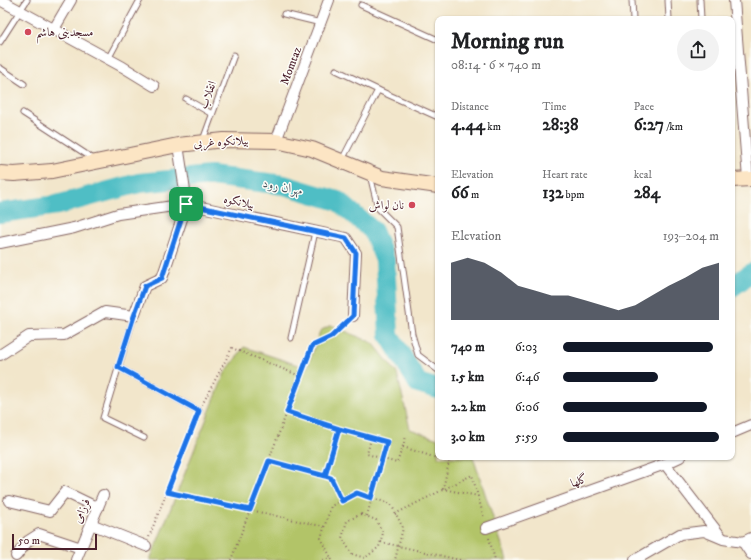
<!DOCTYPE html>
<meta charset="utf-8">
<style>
:root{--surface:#fff;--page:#f2f2f2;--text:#202124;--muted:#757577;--accent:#111827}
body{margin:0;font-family:"IM FELL DW Pica",Amiri,serif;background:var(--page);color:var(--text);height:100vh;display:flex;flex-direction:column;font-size:15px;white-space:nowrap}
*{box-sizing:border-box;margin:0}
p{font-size:13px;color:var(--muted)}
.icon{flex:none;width:22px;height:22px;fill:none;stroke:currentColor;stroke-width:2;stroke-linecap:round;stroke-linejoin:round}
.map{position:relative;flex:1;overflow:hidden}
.drawer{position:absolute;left:435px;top:16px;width:300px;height:444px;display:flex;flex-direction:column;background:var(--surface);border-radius:8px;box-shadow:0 1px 3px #0004}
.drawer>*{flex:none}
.scale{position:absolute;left:12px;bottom:10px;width:85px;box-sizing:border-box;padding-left:4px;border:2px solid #4a1f2b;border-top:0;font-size:11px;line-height:14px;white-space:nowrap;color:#4a1f2b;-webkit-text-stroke:3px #fdfcf7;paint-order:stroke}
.pin{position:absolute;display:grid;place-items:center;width:34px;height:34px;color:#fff;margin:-17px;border-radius:8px;box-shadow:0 2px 6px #0006}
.round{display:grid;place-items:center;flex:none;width:42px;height:42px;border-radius:21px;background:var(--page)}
.overview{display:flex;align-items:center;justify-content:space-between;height:68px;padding:0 16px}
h1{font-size:22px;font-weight:700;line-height:30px}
.stats{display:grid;grid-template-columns:repeat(3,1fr);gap:6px;height:68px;padding:4px 16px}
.stats div{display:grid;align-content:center}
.stats b{font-size:17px;font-weight:700}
.stats small{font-size:11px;font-weight:400}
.stats p{font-size:11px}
.chart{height:112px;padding:8px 16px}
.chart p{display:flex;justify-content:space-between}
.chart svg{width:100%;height:72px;margin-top:4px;fill:var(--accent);opacity:.7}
ul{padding:0 16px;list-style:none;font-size:13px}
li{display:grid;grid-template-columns:64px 48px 1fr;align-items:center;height:30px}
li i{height:10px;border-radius:5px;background:var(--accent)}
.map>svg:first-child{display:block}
.green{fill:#b2c467;stroke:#7e7249}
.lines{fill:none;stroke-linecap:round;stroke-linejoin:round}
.river{stroke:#50bec5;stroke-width:20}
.lane-casing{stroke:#856563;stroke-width:7}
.street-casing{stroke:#856563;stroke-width:12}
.secondary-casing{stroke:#856563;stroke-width:16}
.path{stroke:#856563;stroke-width:2;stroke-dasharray:1 3;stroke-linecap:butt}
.lane{stroke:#fff;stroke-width:5}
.street{stroke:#fff;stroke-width:10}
.secondary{stroke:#fce5c4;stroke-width:14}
.route-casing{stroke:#fff;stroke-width:8}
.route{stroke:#1a73e8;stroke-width:5}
.poi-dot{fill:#d1495b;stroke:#fdfcf7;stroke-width:1.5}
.labels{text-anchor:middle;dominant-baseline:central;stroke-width:3;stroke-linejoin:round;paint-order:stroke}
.poi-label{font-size:12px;fill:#4a1f2b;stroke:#fdfcf7;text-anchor:start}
.street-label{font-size:12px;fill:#4a1f2b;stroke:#fdfcf7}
.water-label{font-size:13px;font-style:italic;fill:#4c5761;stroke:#fdfcf7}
</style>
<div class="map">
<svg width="751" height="560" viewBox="0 0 751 560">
<rect width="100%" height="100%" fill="#fdfcf7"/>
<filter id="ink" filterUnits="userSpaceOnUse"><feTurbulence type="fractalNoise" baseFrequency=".025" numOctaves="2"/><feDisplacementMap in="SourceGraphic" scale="8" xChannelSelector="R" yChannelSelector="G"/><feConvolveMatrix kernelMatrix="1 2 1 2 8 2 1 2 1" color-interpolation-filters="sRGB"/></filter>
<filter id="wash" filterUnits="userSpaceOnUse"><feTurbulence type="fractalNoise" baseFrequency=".012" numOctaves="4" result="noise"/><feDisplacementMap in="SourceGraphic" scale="16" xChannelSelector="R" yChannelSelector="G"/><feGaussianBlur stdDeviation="0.9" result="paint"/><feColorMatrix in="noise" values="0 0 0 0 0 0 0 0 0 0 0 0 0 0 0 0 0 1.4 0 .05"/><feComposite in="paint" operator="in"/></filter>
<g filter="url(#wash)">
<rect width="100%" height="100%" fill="#f2e6cb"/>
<!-- green -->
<path class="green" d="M331,325L373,343L397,373L410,429L438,439V457H473L507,560H150L225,373L244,347L307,368L320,331Z"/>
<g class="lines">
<!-- river -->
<g class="river">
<path d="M0,213L57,205L139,183L211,176L284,185L338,201L373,231L385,260L389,335L418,383L438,389"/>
<path d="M732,287L751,273"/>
</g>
</g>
</g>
<g filter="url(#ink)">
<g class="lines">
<defs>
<g id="lane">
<path d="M632,0L633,19"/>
<path d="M668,0L669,19"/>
<path d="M700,0L701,19"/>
<path d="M361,5L438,40"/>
<path d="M284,14L321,23"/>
<path d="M0,42L27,0"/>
<path d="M108,59L140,0"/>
<path d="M0,68L24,84"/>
<path d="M336,70L378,90L342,160"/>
<path d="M378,90L438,117"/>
<path d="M186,99L212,114"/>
<path d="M23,113L95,160"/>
<path d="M203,140L234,55"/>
<path d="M370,175L378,208L397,227L412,334L418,355L438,370"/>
<path d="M134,316L103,418L144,438"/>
<path d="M291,338L315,232"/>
<path d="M118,367L199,411"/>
</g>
<g id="street">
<path d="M0,0L123,67L154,86"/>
<path d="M734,0L748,179"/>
<path d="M54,29L71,0"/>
<path d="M276,141L329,0"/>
<path d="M0,243L74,228L118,214L187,204L346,238L356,253L353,316"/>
<path d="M0,355L29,336L64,335L105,312L134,316L145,286L162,278L187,204L178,145"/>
<path d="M732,433L751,425"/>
<path d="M665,464L722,538"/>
<path d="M9,501L50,511L65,492L98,508"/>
<path d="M91,524L146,546"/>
<path d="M486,528L665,464L680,457"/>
<path d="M743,542L751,554"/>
<path d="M16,556L28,541L39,534L81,548"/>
<path d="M76,560L103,495"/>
<path d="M635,560L680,534L704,531L723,539L743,542L751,538"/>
</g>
<g id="secondary">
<path d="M0,173L14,174L52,171L178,145L224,140L276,141L312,149L382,178L438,186"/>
<path d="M732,180L751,179"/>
</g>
</defs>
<!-- lane casing -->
<use href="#lane" class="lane-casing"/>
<!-- street casing -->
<use href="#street" class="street-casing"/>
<!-- secondary casing -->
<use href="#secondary" class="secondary-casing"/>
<!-- path -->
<g class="path">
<path d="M202,405L232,348L300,376"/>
<path d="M287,412L387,442L367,516"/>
<path d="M371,439L367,454L397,463L406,437"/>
<path d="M403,447L449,462"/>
<path d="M450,457L443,489L478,496"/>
<path d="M269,461L331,478L342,501"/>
<path d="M325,476L339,429"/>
<path d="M167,492L250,510L325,527"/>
<path d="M361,514L376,520L383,533L379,547L365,558L352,554L342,538L347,521Z"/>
<path d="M395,514L472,475L484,518"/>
<path d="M149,537L196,418"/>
<path d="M489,538L495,560"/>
<path d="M381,542L460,560"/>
<path d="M231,560L312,346L331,337L346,322"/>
<path d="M323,560L331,558"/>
<path d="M332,560L321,538L331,506L357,493L391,504L403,528L395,560"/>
</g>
<!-- lane -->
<use href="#lane" class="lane"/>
<!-- street -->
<use href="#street" class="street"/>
<!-- secondary -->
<use href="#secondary" class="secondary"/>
</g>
</g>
<g class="lines" filter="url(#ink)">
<defs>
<path id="route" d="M186,204L346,238L356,253L353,316L331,337L312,346L287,412L339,429L325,476L331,478L342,501L357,493L371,498L387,442L339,429L325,476L269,461L250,510L167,492L199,411L118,367L134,316L145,286L162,278L186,204"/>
</defs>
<!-- route casing -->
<use href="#route" class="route-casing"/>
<!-- route -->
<use href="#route" class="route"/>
</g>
<!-- markers -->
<g class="poi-dot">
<circle cx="28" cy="32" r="4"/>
<circle cx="412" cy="205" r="4"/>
</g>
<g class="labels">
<!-- poi labels -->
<g class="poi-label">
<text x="36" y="32">مسجدبنی هاشم</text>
<text x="404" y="205" text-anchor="end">نان لواش</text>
</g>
<!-- street labels -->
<g class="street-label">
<text transform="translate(291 66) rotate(-69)">Momtaz</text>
<text transform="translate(208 95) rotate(-70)">انقلاب</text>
<text transform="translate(221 142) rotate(-3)">بیلانکوه غربی</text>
<text transform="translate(239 202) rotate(12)">بیلانکوه</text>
<text transform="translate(579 481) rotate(-20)">گلها</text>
<text transform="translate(82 511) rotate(-67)">فرزامی</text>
</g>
<!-- water labels -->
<g class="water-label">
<text transform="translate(283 187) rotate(12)">مهران رود</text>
</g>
</g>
</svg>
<div class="scale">50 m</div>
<div class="pin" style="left:186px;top:204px;background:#1e9e55"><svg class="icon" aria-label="arrive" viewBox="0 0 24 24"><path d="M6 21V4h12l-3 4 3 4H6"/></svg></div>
<section class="drawer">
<div class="overview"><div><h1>Morning run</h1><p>08:14 · 6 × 740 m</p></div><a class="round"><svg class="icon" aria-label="share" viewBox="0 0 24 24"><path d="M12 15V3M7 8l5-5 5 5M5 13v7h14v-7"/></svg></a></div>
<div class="stats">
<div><p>Distance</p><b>4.44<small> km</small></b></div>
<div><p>Time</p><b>28:38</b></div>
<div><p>Pace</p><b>6:27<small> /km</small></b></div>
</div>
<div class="stats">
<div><p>Elevation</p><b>66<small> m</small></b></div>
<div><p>Heart rate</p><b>132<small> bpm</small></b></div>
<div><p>kcal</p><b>284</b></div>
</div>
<div class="chart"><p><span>Elevation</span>193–204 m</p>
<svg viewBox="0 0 160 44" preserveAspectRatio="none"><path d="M0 44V9L10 6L20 9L30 15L40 23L50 26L60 29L70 29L80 32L90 35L100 38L110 35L120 29L130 23L140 18L150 12L160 9V44z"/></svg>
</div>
<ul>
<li><b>740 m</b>6:03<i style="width:96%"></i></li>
<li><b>1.5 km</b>6:46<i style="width:61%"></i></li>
<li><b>2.2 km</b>6:06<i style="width:92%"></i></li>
<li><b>3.0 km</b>5:59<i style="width:100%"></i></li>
</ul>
</section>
</div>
